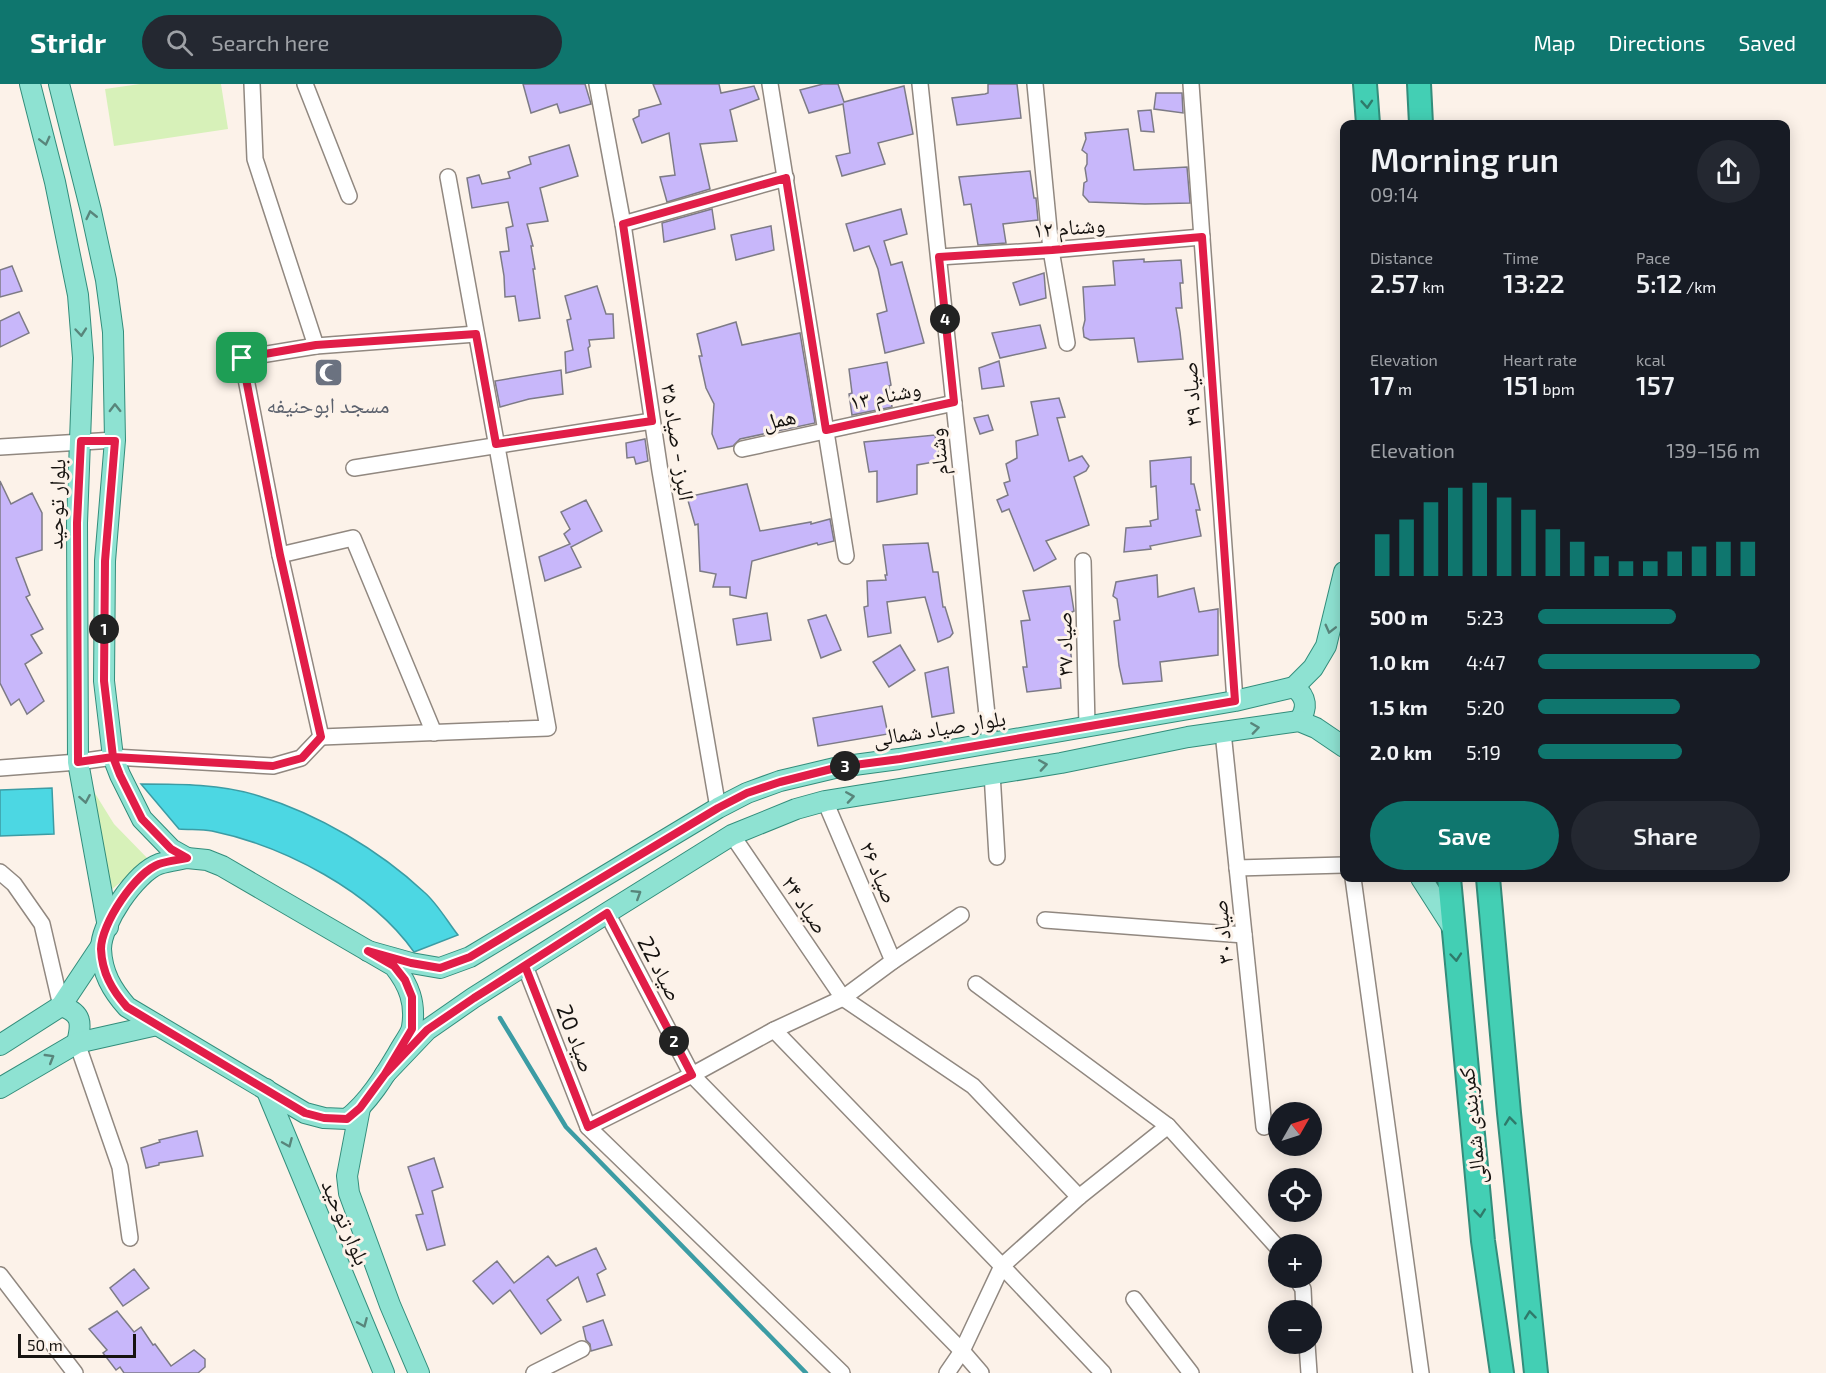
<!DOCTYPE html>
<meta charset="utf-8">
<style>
:root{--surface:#171b24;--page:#242831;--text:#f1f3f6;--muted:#9ea1a6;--accent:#0f766e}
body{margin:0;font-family:"Exo 2","Noto Naskh Arabic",sans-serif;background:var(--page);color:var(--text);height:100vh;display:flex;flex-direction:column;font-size:22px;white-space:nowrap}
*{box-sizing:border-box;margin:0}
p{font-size:20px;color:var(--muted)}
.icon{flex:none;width:33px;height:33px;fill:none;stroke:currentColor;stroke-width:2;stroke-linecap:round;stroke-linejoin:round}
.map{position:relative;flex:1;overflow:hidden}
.panel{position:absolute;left:1340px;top:36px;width:450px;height:762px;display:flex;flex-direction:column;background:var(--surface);border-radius:12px;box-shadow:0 3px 15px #0003}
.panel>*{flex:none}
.needle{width:39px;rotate:51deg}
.buttons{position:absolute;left:1268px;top:1018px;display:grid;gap:12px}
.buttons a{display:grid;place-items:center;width:54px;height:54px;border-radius:50%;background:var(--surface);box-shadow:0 3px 15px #0003;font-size:30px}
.scale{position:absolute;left:18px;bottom:15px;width:118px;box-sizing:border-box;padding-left:6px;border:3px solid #161310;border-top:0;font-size:16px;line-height:21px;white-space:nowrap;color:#161310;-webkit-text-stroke:4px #fcf2e9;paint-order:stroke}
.pin{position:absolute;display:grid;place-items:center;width:51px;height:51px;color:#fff;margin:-26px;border-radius:12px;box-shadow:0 3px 9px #0006}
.km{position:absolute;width:30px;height:30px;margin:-15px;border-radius:50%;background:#222;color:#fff;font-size:16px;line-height:30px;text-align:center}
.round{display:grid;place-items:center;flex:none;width:63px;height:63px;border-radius:32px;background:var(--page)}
.overview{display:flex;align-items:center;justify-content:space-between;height:102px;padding:0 30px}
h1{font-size:33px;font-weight:600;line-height:45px}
.figures{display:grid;grid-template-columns:repeat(3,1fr);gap:9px;height:102px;padding:6px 30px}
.figures div{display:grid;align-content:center}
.figures b{font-size:26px;font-weight:600}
.figures small{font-size:16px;font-weight:400}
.figures p{font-size:16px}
.chart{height:168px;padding:12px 30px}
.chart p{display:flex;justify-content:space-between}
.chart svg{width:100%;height:108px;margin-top:6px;stroke:var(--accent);stroke-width:6}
.action{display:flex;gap:12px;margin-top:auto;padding:12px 30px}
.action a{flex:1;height:69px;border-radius:36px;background:var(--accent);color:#fff;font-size:24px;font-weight:600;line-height:69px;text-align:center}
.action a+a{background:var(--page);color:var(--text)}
ul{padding:0 30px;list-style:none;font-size:20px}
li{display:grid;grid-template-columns:96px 72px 1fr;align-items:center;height:45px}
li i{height:15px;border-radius:8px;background:var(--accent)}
header{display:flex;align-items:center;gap:36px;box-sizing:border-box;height:84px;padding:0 30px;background:var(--accent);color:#fff}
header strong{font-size:28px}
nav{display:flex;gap:33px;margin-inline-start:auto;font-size:21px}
.search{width:420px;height:54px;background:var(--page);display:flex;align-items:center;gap:15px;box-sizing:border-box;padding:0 21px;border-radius:33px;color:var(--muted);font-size:22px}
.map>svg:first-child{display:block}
.green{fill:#d7f1b9}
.water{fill:#4cd7e3;stroke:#3c9ca4;stroke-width:1.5}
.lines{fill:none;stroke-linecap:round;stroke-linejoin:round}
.stream{stroke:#3c9ca4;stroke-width:4.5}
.building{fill:#c8b7fa;stroke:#7d7b86;stroke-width:1.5}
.minor-casing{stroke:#918880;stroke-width:18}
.major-casing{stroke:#338d7b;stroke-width:22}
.highway-casing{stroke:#338d7b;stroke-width:26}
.minor{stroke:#fff;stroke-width:15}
.major{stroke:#8ee2d2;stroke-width:20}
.highway{stroke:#43cfb4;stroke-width:22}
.oneway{stroke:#2f7a6a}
.oneway2{stroke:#58857b}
.route-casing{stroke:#fff;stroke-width:12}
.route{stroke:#e11d48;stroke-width:8}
.labels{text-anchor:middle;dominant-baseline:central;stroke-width:6;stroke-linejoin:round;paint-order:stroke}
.street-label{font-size:22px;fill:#161310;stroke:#fcf2e9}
.worship-label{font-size:22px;fill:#5b616d;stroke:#fcf2e9}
</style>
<header>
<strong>Stridr</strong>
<div class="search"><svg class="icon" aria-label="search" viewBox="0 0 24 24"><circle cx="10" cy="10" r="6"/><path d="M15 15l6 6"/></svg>Search here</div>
<nav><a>Map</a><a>Directions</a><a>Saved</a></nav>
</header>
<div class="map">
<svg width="1826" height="1289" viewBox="0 0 1826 1289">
<rect width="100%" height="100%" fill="#fcf2e9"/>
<!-- green -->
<g class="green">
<path d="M140,0H221L228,45L114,62L105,5Z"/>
<path d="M91,703L114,740L151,778L138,784L111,806Z"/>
</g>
<!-- water -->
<g class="water">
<path d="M141,700C180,700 222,700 259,712C318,730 379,766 424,808C437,819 447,837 458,851L414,868C371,807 284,762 212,747C201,745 190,746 179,745Z"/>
<path d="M52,704L54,750L0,752V706Z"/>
</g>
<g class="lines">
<!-- stream -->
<path class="stream" d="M500,934L566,1043L806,1289"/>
</g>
<!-- building -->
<g class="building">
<path d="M523,0H585L591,20L560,29L557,20L531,29Z"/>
<path d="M653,0H719L721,9L754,2L759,15L730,26L737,57L700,60L710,105L667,118L660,93L675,91L669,49L642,59L633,35L639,32V26L661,20Z"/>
<path d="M823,0H838L844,18L904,2L913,50L878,59L885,80L842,92L836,72L850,69L843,20L809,29L800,6Z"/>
<path d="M988,0H1017L1021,34L957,41L952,14L985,10L988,9Z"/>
<path d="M1156,9H1182L1183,29L1154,25Z"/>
<path d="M1151,26L1154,48L1141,47L1138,27Z"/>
<path d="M1128,45L1134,86L1187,83L1190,119L1145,120L1089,118L1083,111L1084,99L1087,97L1085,84L1087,80V70L1082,66L1086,55L1085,49Z"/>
<path d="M569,61L578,92L540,104L548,137L527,140L533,162H531L535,185H533L540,234L519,237L515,212L505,213L504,192L500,168L509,167L506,144L513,142L508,118L472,124L467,94L479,91L482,100L510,94L508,88L531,80L529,73Z"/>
<path d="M1030,87L1034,114H1036L1038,136L1003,140L1006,159L978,161L971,120L964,121L959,93Z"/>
<path d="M712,125L715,145L664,158L662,139Z"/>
<path d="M901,125L907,150L884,157L891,181L902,178L924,259L885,269L877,230L887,227L878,185L869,162L854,167L846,140Z"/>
<path d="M771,142L774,166L736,176L731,151Z"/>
<path d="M1144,175V178L1181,176L1183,199H1180L1182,224H1176L1180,248L1183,275L1138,278L1134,254L1090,256L1084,253L1083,244L1085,236L1083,203L1115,201L1113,177Z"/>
<path d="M12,182L22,207L0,213V186Z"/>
<path d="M1044,189L1046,214L1020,221L1013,199Z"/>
<path d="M597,202L606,230H613L614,254L589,256L590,262L588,264L591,283L566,289L565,268L573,266L567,236L571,235L565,212Z"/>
<path d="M19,228L29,249L0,263V237Z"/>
<path d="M736,238L742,261L800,249L815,339L740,355L733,362L718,365L712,350L714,320L706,304L699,272H702L697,250Z"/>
<path d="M1040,241L1046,264L1000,274L992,249Z"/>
<path d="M999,277L1004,302L982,305L979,284Z"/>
<path d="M887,278L891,301L889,302L892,323L852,331L849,310L852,309L849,285Z"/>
<path d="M561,286L563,310L529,315L500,323L495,297Z"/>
<path d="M1059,314L1065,333L1057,334L1069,377L1082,372L1089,382L1086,387L1074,393L1089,441L1046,457L1056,475L1034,487L1009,425L1002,428L997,416L1008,411L1004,399L1010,397L1006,380L1017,374L1016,357L1038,351L1031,318Z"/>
<path d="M988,331L993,346L980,350L974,334Z"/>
<path d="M935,351L940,377L917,381V410L877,418V387L869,388L864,358Z"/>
<path d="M645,355L648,377L636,380L634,373L627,374L626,359Z"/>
<path d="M1191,373V400H1194L1200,426H1196L1201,452L1150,462L1151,465L1124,468L1126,444L1151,442L1150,437L1158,435L1156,402L1151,403L1150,377Z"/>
<path d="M0,397L11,420L32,409L42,429V466L16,474L30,511L26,513L43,545L31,551L42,569L25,580L44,617L27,630L19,615L11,621L0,599Z"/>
<path d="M747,400L760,447L811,438V440L830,435L834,457L818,461L817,459L752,477L746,514L730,511V503H713L716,490L700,487L698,440L695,441L687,413Z"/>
<path d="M586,416L602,447L571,463L581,483L545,497L539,473L570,460L564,450L570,445L561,428Z"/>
<path d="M928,459L933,488H938L943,523H945L953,549L950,553L938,558L925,513L887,518L891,549L868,553L864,523L868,522L867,497L886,496L885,491H887L883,461Z"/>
<path d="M1157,491L1158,513L1194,504L1199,528L1218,525V571L1160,578L1162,597L1123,600L1119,582L1114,537L1120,536L1117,515L1113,512L1116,498Z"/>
<path d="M1070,502L1074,527L1066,531L1072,579L1059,580L1061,604L1027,608L1023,583H1027L1021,537L1030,536L1023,507Z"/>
<path d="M767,529L771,556L737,561L733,535Z"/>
<path d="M826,531L841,566L821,574L808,536Z"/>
<path d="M900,561L915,586L889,603L873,578Z"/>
<path d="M948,583L954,629L932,633L925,589Z"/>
<path d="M882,622L888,650L818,662L813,634Z"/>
<path d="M197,1047L203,1072L159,1079V1081L146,1084L141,1064L160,1058L159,1056Z"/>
<path d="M434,1074L443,1103L432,1107L445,1161L427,1166L416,1131L423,1130L408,1083Z"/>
<path d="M596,1164L606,1185L597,1190L605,1211L587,1218L578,1193L547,1216L561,1236L541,1250L510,1206L493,1220L473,1197L497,1177L514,1199L548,1172L556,1182Z"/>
<path d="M134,1185L149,1204L123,1222L110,1204Z"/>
<path d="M117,1227L134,1248L141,1243L153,1261L155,1260L171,1282L194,1266L205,1275V1283L198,1289H124L120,1283L116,1286L103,1269L107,1266L89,1245Z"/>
<path d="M603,1236L612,1261L591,1267L590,1260L586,1256L583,1243Z"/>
</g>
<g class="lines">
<defs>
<g id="minor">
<path d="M252,0L255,75L316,262"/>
<path d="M305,0L349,112"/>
<path d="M597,0L623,140L660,387L718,724"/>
<path d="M770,0L846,472"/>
<path d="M920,0L990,659"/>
<path d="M1035,0L1051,166L1067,259"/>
<path d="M1191,0L1235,617"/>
<path d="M623,140L786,94"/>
<path d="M939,173L1051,166L1202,153"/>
<path d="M0,363L115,356"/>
<path d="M742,365L954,319"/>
<path d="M354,384L652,337"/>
<path d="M280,471L353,454L434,649"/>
<path d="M1083,477L1087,642"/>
<path d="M1223,648L1264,1043"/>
<path d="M321,653L548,644L448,93"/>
<path d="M0,684L78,678L113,673L273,682L301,674L321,653L280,471L242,274L316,262L476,250"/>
<path d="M992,689L997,773"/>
<path d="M825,717L893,877"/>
<path d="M732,751L843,914L973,1002L1079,1113"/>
<path d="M1237,784L1344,781"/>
<path d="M0,788L14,800L42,840L61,922"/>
<path d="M1353,794L1421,1289"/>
<path d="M607,829L692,991L962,1267L981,1289"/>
<path d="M1045,836L1244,851"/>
<path d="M525,882L588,1043L842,1289"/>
<path d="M976,900L1168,1042L1278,1164"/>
<path d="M774,946L1002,1182L1103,1289"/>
<path d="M77,959L120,1083L130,1154"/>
<path d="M588,1043L692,991L774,946L843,914L893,877L961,831"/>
<path d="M0,1191L75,1289"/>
<path d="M1296,1194L1303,1205L1304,1227"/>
<path d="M1134,1215L1191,1289"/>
<path d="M1307,1260L1309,1289"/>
<path d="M534,1289L582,1265"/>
<path d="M947,1289L962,1267L1002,1182L1079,1113L1168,1042"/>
</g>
<g id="major">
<path d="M30,0L55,98L78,211L83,274L77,439L78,678L108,843"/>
<path d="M59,0L91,127L106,196L113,248L115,356L105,477L104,597L113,673L120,691L142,735L171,765L187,774"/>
<path d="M1294,603C1307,613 1308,624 1299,637"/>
<path d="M187,774L207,776L222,782L394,882C409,901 416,919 412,943C411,950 404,958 401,964C386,989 371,1016 347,1035L324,1034L305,1029L127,923C112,906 102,889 101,865C101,840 135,789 159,780C168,777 178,776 187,774Z"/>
<path d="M1421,794L1453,844"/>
<path d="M368,867L411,879L440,884L470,873L718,724L747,709L780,697L839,683L899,675L1235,617L1294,603L1313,584L1326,562L1344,488"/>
<path d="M61,922C82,929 82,939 77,959"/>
<path d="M0,961L61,922L101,862"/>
<path d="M385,990L427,946L473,914L607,829L732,751L796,725L825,717L1061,679L1188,653L1299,637L1316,644L1344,663"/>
<path d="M0,1004L77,959L157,941"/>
<path d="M266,1005L384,1289"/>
<path d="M360,1024L347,1092L349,1109L390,1221L419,1289"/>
</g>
<g id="highway">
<path d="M1365,0L1368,40"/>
<path d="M1419,0L1421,40"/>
<path d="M1449,794L1483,1157L1502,1289"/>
<path d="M1488,794L1509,1029L1536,1289"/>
</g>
</defs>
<!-- minor casing -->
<use href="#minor" class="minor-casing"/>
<!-- major casing -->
<use href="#major" class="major-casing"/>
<!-- highway casing -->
<use href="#highway" class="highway-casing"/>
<!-- minor -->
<use href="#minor" class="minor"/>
<!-- major -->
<use href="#major" class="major"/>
<!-- highway -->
<use href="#highway" class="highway"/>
</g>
<!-- one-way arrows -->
<defs><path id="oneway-chevron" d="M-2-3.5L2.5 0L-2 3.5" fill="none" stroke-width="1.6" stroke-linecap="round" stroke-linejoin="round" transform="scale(1.5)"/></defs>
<g class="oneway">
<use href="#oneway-chevron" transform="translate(1367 20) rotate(86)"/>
<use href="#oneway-chevron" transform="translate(1456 873) rotate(85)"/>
<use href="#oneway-chevron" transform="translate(1510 1037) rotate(-96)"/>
<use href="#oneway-chevron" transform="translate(1480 1129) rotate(84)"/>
<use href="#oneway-chevron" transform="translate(1530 1231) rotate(-96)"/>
</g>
<g class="oneway2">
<use href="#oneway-chevron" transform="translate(45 57) rotate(76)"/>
<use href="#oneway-chevron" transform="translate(91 131) rotate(-103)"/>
<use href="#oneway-chevron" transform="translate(81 248) rotate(85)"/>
<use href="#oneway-chevron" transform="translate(115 324) rotate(-91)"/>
<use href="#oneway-chevron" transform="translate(1330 545) rotate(104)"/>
<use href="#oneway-chevron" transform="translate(1255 644) rotate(-8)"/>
<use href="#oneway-chevron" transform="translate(1043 681) rotate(-9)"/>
<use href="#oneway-chevron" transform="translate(850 713) rotate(-9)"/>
<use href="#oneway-chevron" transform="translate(85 715) rotate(80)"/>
<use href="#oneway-chevron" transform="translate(637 810) rotate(-32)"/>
<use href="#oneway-chevron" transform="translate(50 974) rotate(-31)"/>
<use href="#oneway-chevron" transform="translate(288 1059) rotate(67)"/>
<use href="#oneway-chevron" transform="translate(363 1239) rotate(67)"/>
</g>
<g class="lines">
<defs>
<path id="route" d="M242,274L280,471L321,653L302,674L273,682L113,673L78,678L77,439L81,357H115L105,477L104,597L113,673L120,691L142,735L171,765L187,774C178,776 168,777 159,780C135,789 101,840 101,865C102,889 112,906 127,923L305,1029L324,1034L347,1035L360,1024L385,990L427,946L474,914L607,829L692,991L588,1043L525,882L474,914L427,946L385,990L412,945V913L405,896L394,882L368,867L411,879L440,884L470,873L718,724L747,709L780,698L839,683L900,675L1235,617L1202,153L1052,166L939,173L954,318L826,346L786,94L623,140L652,337L496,360L476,250L316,261L242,274"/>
</defs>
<!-- route casing -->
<use href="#route" class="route-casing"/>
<!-- route -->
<use href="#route" class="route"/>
</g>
<!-- icons -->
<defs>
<symbol id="mosque-square" viewBox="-11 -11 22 22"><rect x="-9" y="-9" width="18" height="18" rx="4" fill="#6b7280" stroke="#fcf2e9"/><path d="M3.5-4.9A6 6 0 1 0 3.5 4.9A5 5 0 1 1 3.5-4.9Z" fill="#fff"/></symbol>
</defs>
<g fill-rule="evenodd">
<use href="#mosque-square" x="312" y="272" width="33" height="33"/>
</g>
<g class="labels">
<!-- street labels -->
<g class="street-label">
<text transform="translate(1069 142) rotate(-5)">وشنام ۱۲</text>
<text transform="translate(885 310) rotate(-12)">وشنام ۱۳</text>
<text transform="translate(1190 310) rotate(-94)">صیاد ۳۹</text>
<text transform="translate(779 334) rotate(-12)">همل</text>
<text transform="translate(679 358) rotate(81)">البرز - صیاد ۳۵</text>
<text transform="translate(937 368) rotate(-96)">وشنام</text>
<text transform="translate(55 420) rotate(-88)">بلوار توحید</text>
<text transform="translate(1063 560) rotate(-91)">صیاد ۳۷</text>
<text transform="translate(939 643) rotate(-9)">بلوار صیاد شمالی</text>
<text transform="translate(880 788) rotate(67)">صیاد ۲۶</text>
<text transform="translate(806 820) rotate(56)">صیاد ۲۴</text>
<text transform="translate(1221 848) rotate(-96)">صیاد ۳۰</text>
<text transform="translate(661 884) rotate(62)">صیاد 22</text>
<text transform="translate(577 954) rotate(69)">صیاد 20</text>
<text transform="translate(1471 1042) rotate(-96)">کمربندی شمالی</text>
<text transform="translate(347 1138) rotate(67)">بلوار توحید</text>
</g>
<!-- worship labels -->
<g class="worship-label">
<text x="328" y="320">مسجد ابوحنیفه</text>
</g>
</g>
</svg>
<div class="buttons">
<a><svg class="needle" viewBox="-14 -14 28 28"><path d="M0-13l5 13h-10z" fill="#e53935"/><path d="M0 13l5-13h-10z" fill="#9ea1a6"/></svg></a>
<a><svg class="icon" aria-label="locate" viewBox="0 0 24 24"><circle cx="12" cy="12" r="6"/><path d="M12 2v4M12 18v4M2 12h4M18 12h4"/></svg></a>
<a>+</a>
<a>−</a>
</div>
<div class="scale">50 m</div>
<div class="pin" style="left:242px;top:274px;background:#1e9e55"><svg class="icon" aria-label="arrive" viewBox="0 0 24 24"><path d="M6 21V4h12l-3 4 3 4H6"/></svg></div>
<b class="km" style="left:104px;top:545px">1</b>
<b class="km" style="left:674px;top:957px">2</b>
<b class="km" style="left:845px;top:682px">3</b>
<b class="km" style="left:945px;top:235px">4</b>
<section class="panel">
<div class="overview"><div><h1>Morning run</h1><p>09:14</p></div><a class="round"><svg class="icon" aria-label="share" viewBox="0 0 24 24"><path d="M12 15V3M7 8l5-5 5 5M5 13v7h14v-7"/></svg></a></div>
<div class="figures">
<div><p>Distance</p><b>2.57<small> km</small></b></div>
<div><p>Time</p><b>13:22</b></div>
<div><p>Pace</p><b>5:12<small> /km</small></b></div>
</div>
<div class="figures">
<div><p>Elevation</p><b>17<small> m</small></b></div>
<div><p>Heart rate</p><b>151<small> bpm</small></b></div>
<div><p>kcal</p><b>157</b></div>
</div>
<div class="chart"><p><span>Elevation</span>139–156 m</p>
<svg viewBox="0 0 160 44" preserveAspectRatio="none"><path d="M5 44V27M15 44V21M25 44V14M35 44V8M45 44V6M55 44V12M65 44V17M75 44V25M85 44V30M95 44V36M105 44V38M115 44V38M125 44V34M135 44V32M145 44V30M155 44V30"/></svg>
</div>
<ul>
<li><b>500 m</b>5:23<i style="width:62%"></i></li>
<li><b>1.0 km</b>4:47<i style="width:100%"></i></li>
<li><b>1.5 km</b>5:20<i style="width:64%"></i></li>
<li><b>2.0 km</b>5:19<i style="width:65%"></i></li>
</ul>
<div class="action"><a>Save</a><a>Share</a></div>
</section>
</div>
